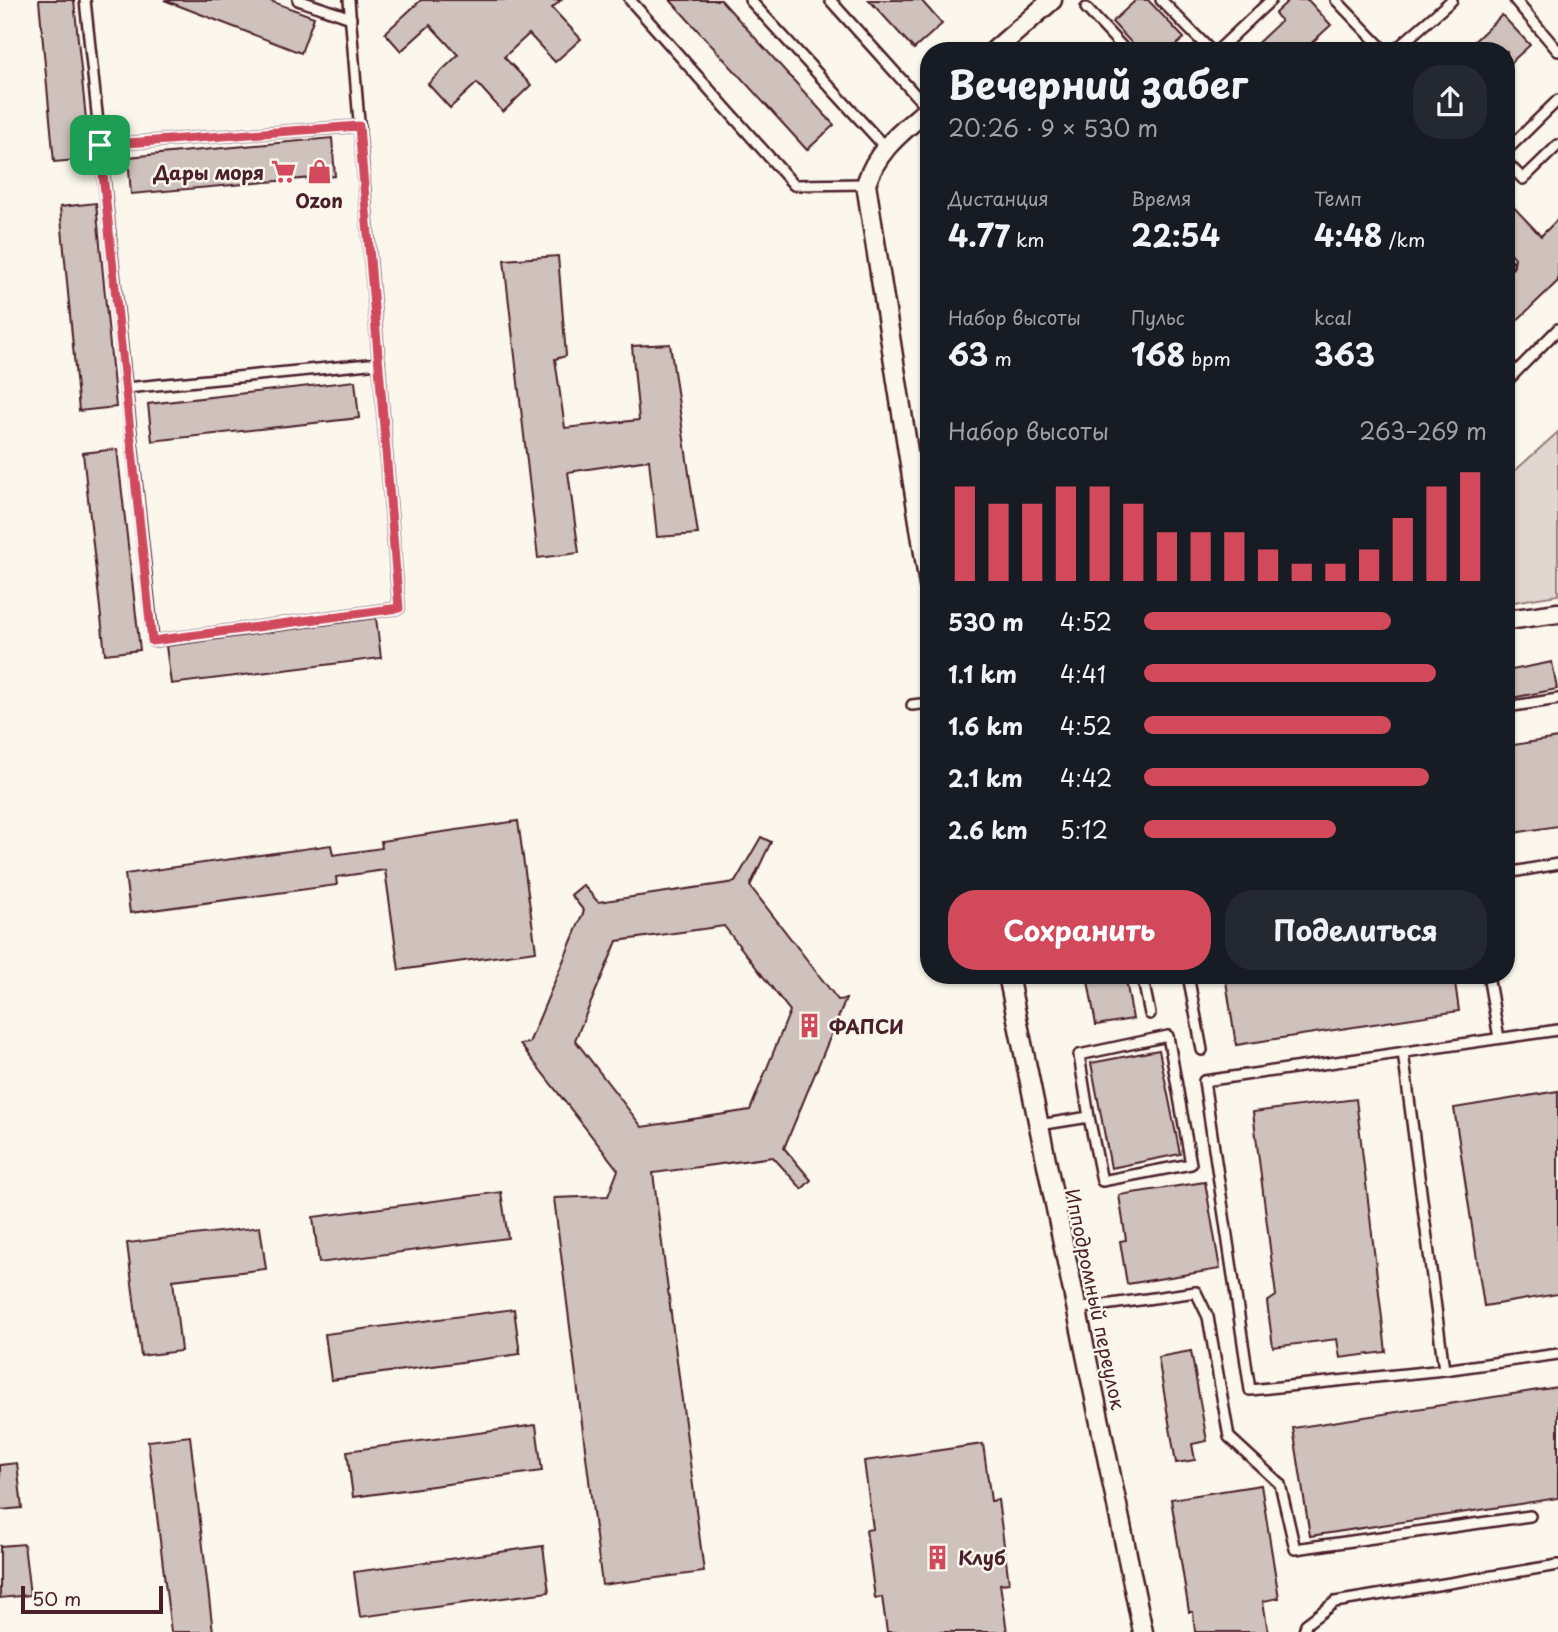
<!DOCTYPE html>
<html lang="ru">
<meta charset="utf-8">
<style>
:root{--surface:#171b24;--page:#242831;--text:#f1f3f6;--muted:#9ea1a6;--accent:#d1495b}
body{margin:0;font-family:"Playpen Sans",sans-serif;background:var(--page);color:var(--text);height:100vh;display:flex;flex-direction:column;font-size:26px;white-space:nowrap}
*{box-sizing:border-box;margin:0}
p{font-size:23px;color:var(--muted)}
.icon{flex:none;width:38px;height:38px;fill:none;stroke:currentColor;stroke-width:2;stroke-linecap:round;stroke-linejoin:round}
.map{position:relative;flex:1;overflow:hidden}
.details{position:absolute;left:920px;top:42px;width:595px;height:942px;display:flex;flex-direction:column;background:var(--surface);border-radius:28px;box-shadow:0 2px 5px #0004}
.details>*{flex:none}
.scale{position:absolute;left:21px;bottom:18px;width:142px;box-sizing:border-box;padding-left:7px;border:4px solid #4a1f2b;border-top:0;font-size:19px;line-height:24px;white-space:nowrap;color:#4a1f2b;-webkit-text-stroke:5px #fbf7ec;paint-order:stroke}
.pin{position:absolute;display:grid;place-items:center;width:60px;height:60px;color:#fff;margin:-30px;border-radius:14px;box-shadow:0 4px 10px #0006}
.round{display:grid;place-items:center;flex:none;width:74px;height:74px;border-radius:28px;background:var(--page)}
.overview{display:flex;align-items:center;justify-content:space-between;height:119px;padding:0 28px}
h1{font-size:38px;font-weight:700;line-height:52px}
.metrics{display:grid;grid-template-columns:repeat(3,1fr);gap:10px;height:119px;padding:7px 28px}
.metrics div{display:grid;align-content:center}
.metrics b{font-size:30px;font-weight:700}
.metrics small{font-size:19px;font-weight:400}
.metrics p{font-size:19px}
.chart{height:196px;padding:14px 28px}
.chart p{display:flex;justify-content:space-between}
.chart svg{width:100%;height:126px;margin-top:7px;stroke:var(--accent);stroke-width:6}
.primary-button{display:flex;gap:14px;margin-top:auto;padding:14px 28px}
.primary-button a{flex:1;height:80px;border-radius:28px;background:var(--accent);color:#fff;font-size:28px;font-weight:700;line-height:80px;text-align:center}
.primary-button a+a{background:var(--page);color:var(--text)}
ul{padding:0 28px;list-style:none;font-size:23px}
li{display:grid;grid-template-columns:112px 84px 1fr;align-items:center;height:52px}
li i{height:18px;border-radius:9px;background:var(--accent)}
.map>svg:first-child{display:block}
.green{fill:#e2d7d0;stroke:#967b7e;stroke-width:2}
.building{fill:#cfc2bc;stroke:#4a1f2b;stroke-width:2;fill-rule:evenodd}
.lines{fill:none;stroke-linecap:round;stroke-linejoin:round}
.lane-casing{stroke:#4a1f2b;stroke-width:14}
.street-casing{stroke:#4a1f2b;stroke-width:23}
.lane{stroke:#fbf7ec;stroke-width:9}
.street{stroke:#fbf7ec;stroke-width:18}
.route-casing{stroke:#fff;stroke-width:14}
.route{stroke:#d1495b;stroke-width:9}
.labels{text-anchor:middle;dominant-baseline:central;stroke-width:5;stroke-linejoin:round;paint-order:stroke}
.poi-label{font-size:19px;font-weight:bold;fill:#4a1f2b;stroke:#fbf7ec;text-anchor:start}
.street-label{font-size:19px;fill:#4a1f2b;stroke:#fbf7ec}
</style>
<div class="map">
<svg width="1558" height="1632" viewBox="0 0 1558 1632">
<rect width="100%" height="100%" fill="#fbf7ec"/>
<filter id="ink" filterUnits="userSpaceOnUse"><feTurbulence type="fractalNoise" baseFrequency=".0143" numOctaves="2"/><feDisplacementMap in="SourceGraphic" scale="14" xChannelSelector="R" yChannelSelector="G"/><feConvolveMatrix kernelMatrix="1 2 1 2 8 2 1 2 1" color-interpolation-filters="sRGB"/></filter>
<g filter="url(#ink)">
<!-- green -->
<path class="green" d="M1558,432V595L1507,603V478Z"/>
<!-- building -->
<g class="building">
<path d="M39,0H74L90,159L54,162Z"/>
<path d="M164,0H268L314,17L301,53Z"/>
<path d="M421,0H561L552,8L581,39L555,62L529,34L504,57L531,85L503,112L477,83L450,108L428,84L458,55L430,25L401,51L385,33Z"/>
<path d="M670,0H721L834,125L807,150Z"/>
<path d="M869,0H921L942,24L914,49Z"/>
<path d="M1136,0H1148L1184,38L1170,51H1139L1112,22Z"/>
<path d="M1289,0H1308L1331,25L1303,51H1249L1281,21L1275,13Z"/>
<path d="M1502,15L1530,45L1507,66V51H1464Z"/>
<path d="M332,138L335,176L131,194L128,157Z"/>
<path d="M1507,200L1541,236L1558,219V281L1507,330V272L1513,268L1515,258L1507,248Z"/>
<path d="M96,203L116,407L79,411L60,207Z"/>
<path d="M558,256L566,356L555,359L565,428L639,420L632,346L670,344L698,534L657,537L649,460L568,472L579,553L538,558L504,260Z"/>
<path d="M355,381L359,418L152,441L148,404Z"/>
<path d="M117,449L140,650L105,654L83,453Z"/>
<path d="M376,618L381,658L171,684L166,646Z"/>
<path d="M1552,662L1557,689L1507,699V671Z"/>
<path d="M1558,738V826L1507,834V746Z"/>
<path d="M518,821L536,951L399,970L385,870L336,877L337,885L130,913L125,874L331,845L333,855L382,848L381,841Z"/>
<path d="M761,837L771,842L750,886L838,1000L846,999L784,1148L811,1180L802,1189L773,1157L653,1173L704,1572L602,1585L554,1198L608,1196L618,1170L520,1044L529,1043L584,911L571,895L583,885L598,902L735,882ZM724,926L790,1011L750,1110L642,1127L575,1040L617,941Z"/>
<path d="M1087,975H1125L1133,1019L1096,1025Z"/>
<path d="M1225,975H1454L1459,1011L1236,1045Z"/>
<path d="M1159,1050L1180,1154L1111,1168L1091,1063Z"/>
<path d="M1558,1091V1294L1484,1306L1454,1108Z"/>
<path d="M1356,1099L1386,1352L1340,1358L1337,1339L1273,1347L1267,1302L1276,1296L1253,1112Z"/>
<path d="M1205,1182L1220,1269L1127,1284L1120,1241L1126,1240L1119,1195Z"/>
<path d="M501,1192L508,1238L319,1263L313,1217Z"/>
<path d="M260,1227L266,1269L173,1280L181,1351L141,1356L127,1243Z"/>
<path d="M514,1309L520,1354L331,1380L325,1334Z"/>
<path d="M1191,1351L1207,1441L1192,1444L1195,1460L1176,1463L1158,1357Z"/>
<path d="M1558,1387V1498L1310,1536L1293,1428Z"/>
<path d="M536,1425L542,1471L353,1497L347,1451Z"/>
<path d="M190,1436L213,1632H171L148,1441Z"/>
<path d="M983,1444L991,1501L998,1500L1009,1583L1000,1584L1007,1632H887L882,1597L875,1598L866,1530L873,1529L864,1461Z"/>
<path d="M17,1463L22,1508L0,1510V1465Z"/>
<path d="M1261,1485L1279,1598L1263,1601L1268,1632H1195L1193,1612H1189L1171,1499Z"/>
<path d="M24,1544L30,1595L0,1598V1546Z"/>
<path d="M543,1546L549,1592L360,1617L354,1572Z"/>
</g>
<g class="lines">
<defs>
<g id="lane">
<path d="M85,0L153,641L399,608L349,0"/>
<path d="M298,0L351,18"/>
<path d="M630,0L794,185L866,184"/>
<path d="M750,0L885,147"/>
<path d="M830,0L928,109"/>
<path d="M1161,0L1211,51"/>
<path d="M1336,0L1385,51"/>
<path d="M1515,0L1558,51"/>
<path d="M1086,8L1126,51"/>
<path d="M1217,51L1271,0"/>
<path d="M1394,51L1452,0"/>
<path d="M100,145L360,126"/>
<path d="M1507,150L1558,100"/>
<path d="M1507,163L1523,179L1558,145"/>
<path d="M1507,265L1508,264"/>
<path d="M1507,381L1558,329"/>
<path d="M126,388L379,363"/>
<path d="M912,705L929,703"/>
<path d="M1507,707L1558,699"/>
<path d="M1507,873L1558,864"/>
<path d="M1142,975L1150,1014"/>
<path d="M1188,975L1202,1050"/>
<path d="M1488,975L1499,1038"/>
<path d="M1403,1052L1444,1370L1558,1354"/>
<path d="M1039,1125L1089,1117L1102,1181L1191,1164L1168,1036L1079,1055L1089,1117"/>
<path d="M1076,1309L1196,1292L1208,1317L1229,1437L1280,1484L1295,1549L1530,1516"/>
<path d="M1444,1370L1250,1390L1204,1081L1558,1030"/>
<path d="M1304,1632L1306,1624L1335,1602L1558,1565"/>
</g>
<g id="street">
<path d="M994,51L1052,0"/>
<path d="M929,108C902,132 878,148 866,184L929,585"/>
<path d="M1507,620L1558,613"/>
<path d="M1008,975L1143,1632"/>
</g>
</defs>
<!-- lane casing -->
<use href="#lane" class="lane-casing"/>
<!-- street casing -->
<use href="#street" class="street-casing"/>
<!-- lane -->
<use href="#lane" class="lane"/>
<!-- street -->
<use href="#street" class="street"/>
</g>
</g>
<g class="lines" filter="url(#ink)">
<defs>
<path id="route" d="M359,126L399,608L152,641L100,145Z"/>
</defs>
<!-- route casing -->
<use href="#route" class="route-casing"/>
<!-- route -->
<use href="#route" class="route"/>
</g>
<!-- icons -->
<defs>
<symbol id="supermarket-bare" viewBox="-9 -9 18 18"><path d="M-6-5.5h2.5l.6 2H6L4.5 2H-2.5L-4.4-4H-6ZM-1.5 3.2a1.3 1.3 0 1 0 .1 0ZM3 3.2a1.3 1.3 0 1 0 .1 0Z" fill="#d1495b" stroke="#fbf7ec" stroke-width="2.5" paint-order="stroke"/></symbol>
<symbol id="shop-bare" viewBox="-9 -9 18 18"><path d="M-5-2.5h2.3a2.7 3.5 0 0 1 5.4 0H5L5.5 6h-11ZM-1.5-2.5h3a1.5 2.3 0 0 0-3 0Z" fill="#d1495b" stroke="#fbf7ec" stroke-width="2.5" paint-order="stroke"/></symbol>
<symbol id="building-bare" viewBox="-9 -9 18 18"><path d="M-4-6H4V6H1V3H-1V6H-4ZM-2.5-4.3h1.7v1.8h-1.7ZM.8-4.3h1.7v1.8H.8ZM-2.5-1h1.7V.8h-1.7ZM.8-1h1.7V.8H.8Z" fill="#d1495b" stroke="#fbf7ec" stroke-width="2.5" paint-order="stroke"/></symbol>
</defs>
<g fill-rule="evenodd">
<use href="#supermarket-bare" x="266" y="154" width="35" height="35"/>
<use href="#shop-bare" x="302" y="154" width="35" height="35"/>
<use href="#building-bare" x="792" y="1008" width="35" height="35"/>
<use href="#building-bare" x="920" y="1540" width="35" height="35"/>
</g>
<g class="labels">
<!-- poi labels -->
<g class="poi-label">
<text x="264" y="172" text-anchor="end">Дары моря</text>
<text x="319" y="200" text-anchor="middle">Ozon</text>
<text x="829" y="1026">ФАПСИ</text>
<text x="958" y="1557">Клуб</text>
</g>
<!-- street labels -->
<g class="street-label">
<text transform="translate(1096 1299) rotate(78)">Ипподромный переулок</text>
</g>
</g>
</svg>
<div class="scale">50 m</div>
<div class="pin" style="left:100px;top:145px;background:#1e9e55"><svg class="icon" aria-label="arrive" viewBox="0 0 24 24"><path d="M6 21V4h12l-3 4 3 4H6"/></svg></div>
<section class="details">
<div class="overview"><div><h1>Вечерний забег</h1><p>20:26 · 9 × 530 m</p></div><a class="round"><svg class="icon" aria-label="share" viewBox="0 0 24 24"><path d="M12 15V3M7 8l5-5 5 5M5 13v7h14v-7"/></svg></a></div>
<div class="metrics">
<div><p>Дистанция</p><b>4.77<small> km</small></b></div>
<div><p>Время</p><b>22:54</b></div>
<div><p>Темп</p><b>4:48<small> /km</small></b></div>
</div>
<div class="metrics">
<div><p>Набор высоты</p><b>63<small> m</small></b></div>
<div><p>Пульс</p><b>168<small> bpm</small></b></div>
<div><p>kcal</p><b>363</b></div>
</div>
<div class="chart"><p><span>Набор высоты</span>263–269 m</p>
<svg viewBox="0 0 160 44" preserveAspectRatio="none"><path d="M5 44V11M15 44V17M25 44V17M35 44V11M45 44V11M55 44V17M65 44V27M75 44V27M85 44V27M95 44V33M105 44V38M115 44V38M125 44V33M135 44V22M145 44V11M155 44V6"/></svg>
</div>
<ul>
<li><b>530 m</b>4:52<i style="width:72%"></i></li>
<li><b>1.1 km</b>4:41<i style="width:85%"></i></li>
<li><b>1.6 km</b>4:52<i style="width:72%"></i></li>
<li><b>2.1 km</b>4:42<i style="width:83%"></i></li>
<li><b>2.6 km</b>5:12<i style="width:56%"></i></li>
</ul>
<div class="primary-button"><a>Сохранить</a><a>Поделиться</a></div>
</section>
</div>
